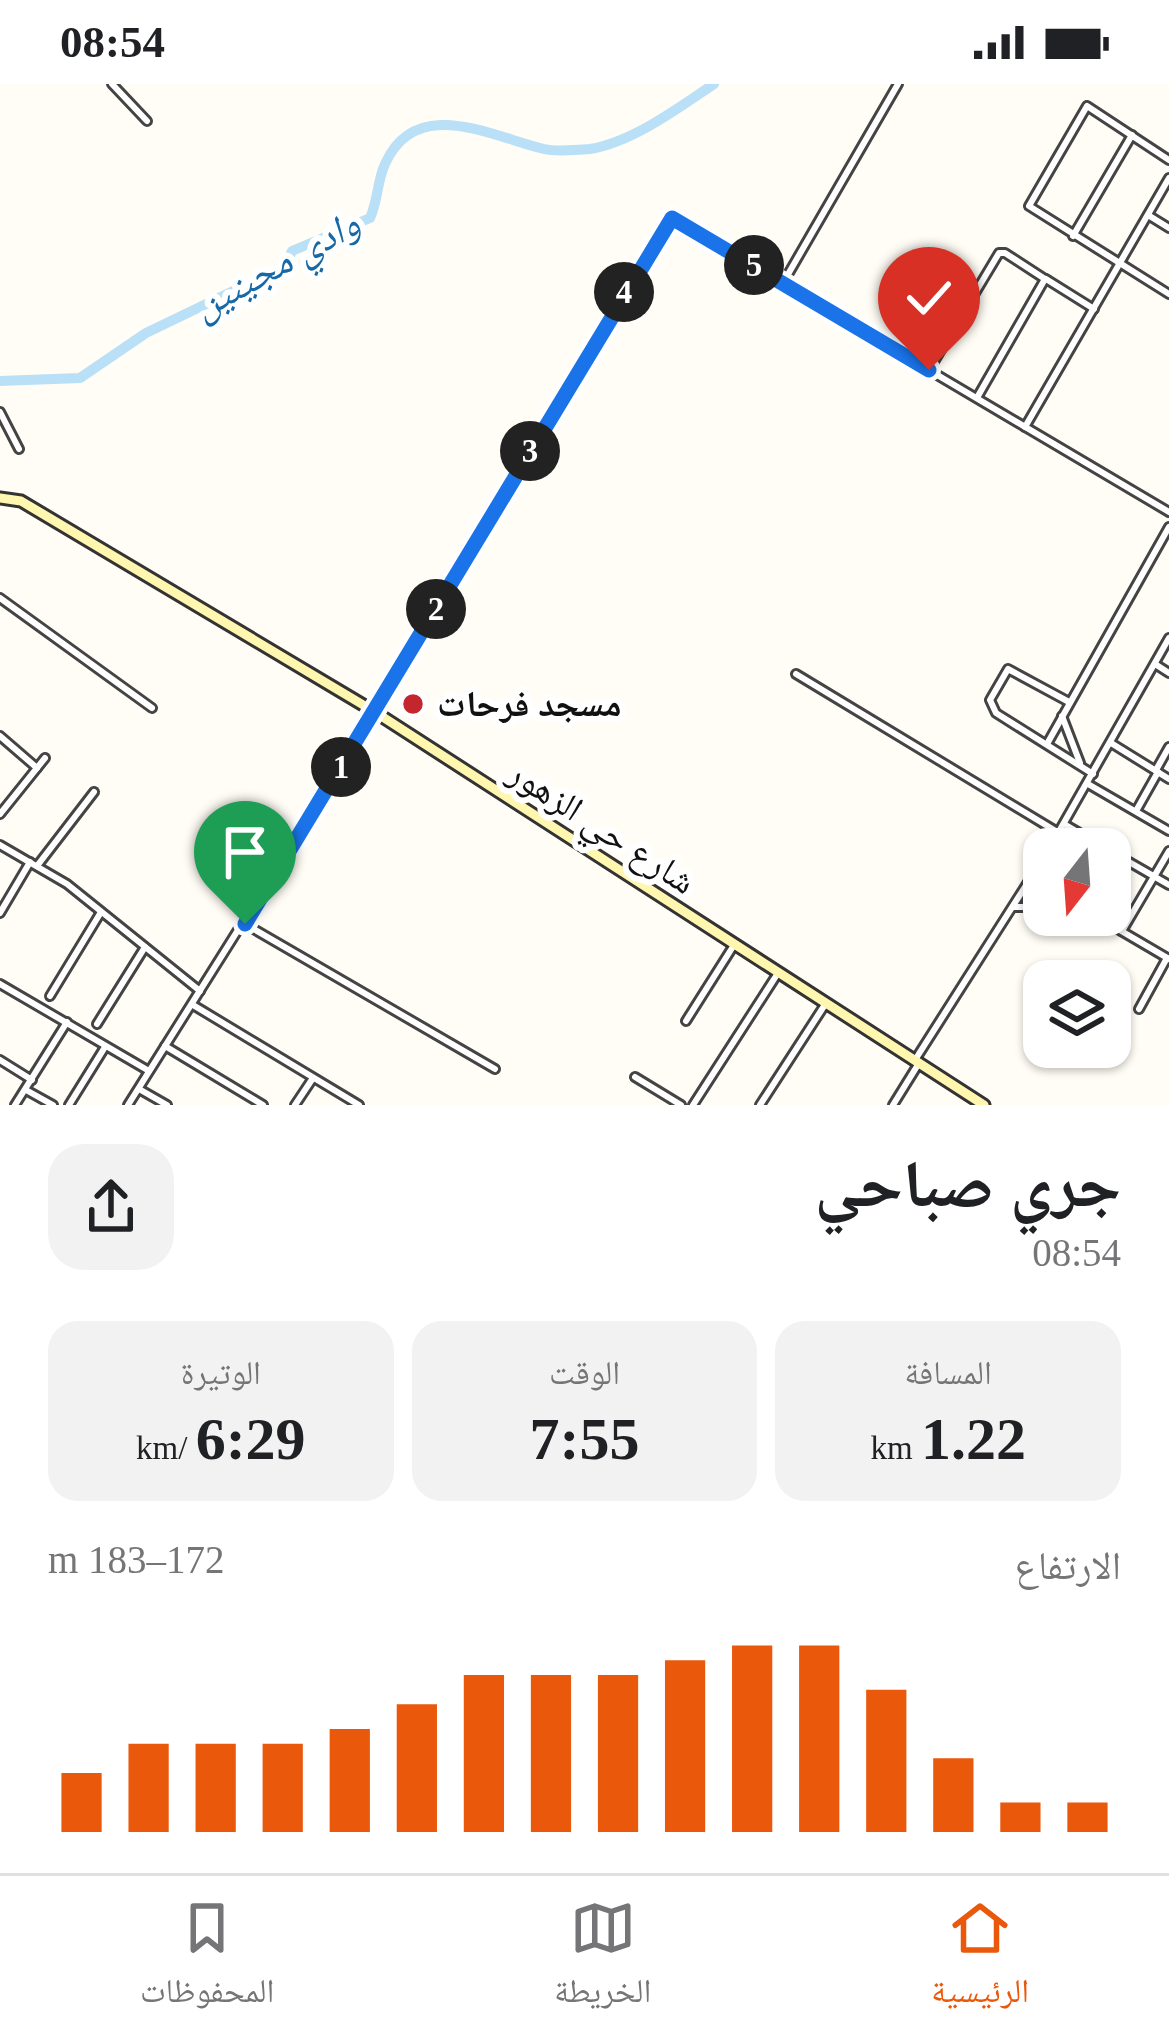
<!DOCTYPE html>
<html lang="ar">
<meta charset="utf-8">
<style>
:root{--surface:#fff;--page:#f2f2f2;--text:#202124;--muted:#757577;--line:#e0e0e0;--accent:#ea580c}
body{margin:0;font-family:"Times New Roman","Noto Naskh Arabic",serif;background:var(--page);color:var(--text);direction:rtl;height:100vh;display:flex;flex-direction:column;font-size:45px;white-space:nowrap}
*{box-sizing:border-box;margin:0}
p{font-size:39px;color:var(--muted)}
.icon{flex:none;width:66px;height:66px;fill:none;stroke:currentColor;stroke-width:2;stroke-linecap:round;stroke-linejoin:round}
.map{position:relative;height:1021px;overflow:hidden;direction:ltr}
.side{display:flex;flex-direction:column;background:var(--surface);flex:1}
.side>*{flex:none}
.needle{width:78px;rotate:197deg}
.controls{position:absolute;left:1023px;top:744px;display:grid;gap:24px}
.controls a{display:grid;place-items:center;width:108px;height:108px;border-radius:24px;background:var(--surface);box-shadow:0 3px 9px #0004;font-size:60px}
.pin{position:absolute;display:grid;place-items:center;width:102px;height:102px;color:#fff;margin:-123px -51px;border-radius:50% 50% 50% 0;rotate:-45deg;box-shadow:0 0 12px #0007}
.pin .icon{rotate:45deg}
.km{position:absolute;width:60px;height:60px;margin:-30px;border-radius:50%;background:#222;color:#fff;font-size:33px;line-height:60px;text-align:center}
.round{display:grid;place-items:center;flex:none;width:126px;height:126px;border-radius:36px;background:var(--page)}
.overview{display:flex;align-items:center;justify-content:space-between;height:204px;padding:0 48px}
h1{font-size:66px;font-weight:800;line-height:90px}
.figures{display:grid;grid-template-columns:repeat(3,1fr);gap:18px;height:204px;padding:12px 48px}
.figures div{display:grid;align-content:center;border-radius:30px;background:var(--page);text-align:center}
.figures b{font-size:60px;font-weight:800}
.figures small{font-size:33px;font-weight:400}
.figures p{font-size:33px}
.chart{height:336px;padding:24px 48px}
.chart p{display:flex;justify-content:space-between}
.chart svg{width:100%;height:216px;margin-top:12px;stroke:var(--accent);stroke-width:6}
.status{display:flex;justify-content:space-between;align-items:center;height:84px;padding:0 60px;background:var(--surface);direction:ltr}
.status svg{height:33px;fill:currentColor}
.tabs{display:flex;justify-content:space-around;align-items:center;height:168px;border-top:3px solid var(--line);background:var(--surface);font-size:33px;color:var(--muted)}
.tabs a{display:grid;justify-items:center;gap:6px}
.tabs .selected{color:var(--accent)}
.map>svg:first-child{display:block}
.lines{fill:none;stroke-linecap:round;stroke-linejoin:round}
.river{stroke:#b9e0f7;stroke-width:10}
.street-casing{stroke:#444;stroke-width:12}
.secondary-casing{stroke:#333;stroke-width:15}
.street{stroke:#fff;stroke-width:6}
.secondary{stroke:#fff6b0;stroke-width:9}
.route-casing{stroke:#fff;stroke-width:24}
.route{stroke:#1a73e8;stroke-width:15}
.poi-dot{fill:#c4262e;stroke:#fff;stroke-width:4.5}
.labels{text-anchor:middle;dominant-baseline:central;stroke-width:12;stroke-linejoin:round;paint-order:stroke}
.poi-label{font-size:36px;font-weight:bold;fill:#111;stroke:#fff;text-anchor:start}
.street-label{font-size:36px;fill:#111;stroke:#fff}
.water-label{font-size:39px;font-style:italic;fill:#1768a6;stroke:#fff}
</style>
<div class="status"><b>08:54</b><svg viewBox="0 0 49 12"><path d="M0 12V9h3v3zM5 12V6h3v6zM10 12V3h3v9zM15 12V0h3v12zM26 1h20v11H26zM47 4h2v5h-2z"/></svg></div>
<div class="map">
<svg width="1169" height="1021" viewBox="0 0 1169 1021">
<rect width="100%" height="100%" fill="#fffdf5"/>
<g class="lines">
<!-- river -->
<path class="river" d="M0,297L80,294L146,249L285,182L292,167L370,134C378,117 377,97 385,80C416,10 493,53 544,65C557,68 577,66 590,65C633,58 678,24 714,0"/>
<defs>
<g id="street">
<path d="M112,0L147,37"/>
<path d="M1169,76L1087,22L1029,122L1169,210"/>
<path d="M1148,131L1169,144"/>
<path d="M1073,152L1132,51"/>
<path d="M1046,195L1094,225"/>
<path d="M783,199L898,0"/>
<path d="M929,286L999,169H1005L1045,195L978,312"/>
<path d="M0,328L19,365"/>
<path d="M1025,343L1169,94"/>
<path d="M0,514L152,624"/>
<path d="M1155,580L1169,589"/>
<path d="M796,590L1059,749"/>
<path d="M1069,618L1008,585L990,616L996,629L1093,690"/>
<path d="M1062,632L1080,679"/>
<path d="M0,652L37,684"/>
<path d="M1111,659L1169,695"/>
<path d="M1047,660L1169,443"/>
<path d="M1156,686L1169,663"/>
<path d="M1088,700L1169,747"/>
<path d="M1136,727L1158,688"/>
<path d="M0,730L45,674"/>
<path d="M1064,740L1107,765"/>
<path d="M0,761L67,800L200,907"/>
<path d="M1049,765L1169,554"/>
<path d="M1110,767L1169,801"/>
<path d="M37,782L94,708"/>
<path d="M1031,794L1044,801"/>
<path d="M1013,823H1044"/>
<path d="M0,829L30,778"/>
<path d="M1094,831L1169,875"/>
<path d="M245,840L495,985"/>
<path d="M1122,847L1169,767"/>
<path d="M0,900L149,987"/>
<path d="M50,912L101,828"/>
<path d="M193,921L359,1021"/>
<path d="M1139,925L1167,874"/>
<path d="M686,937L734,861"/>
<path d="M97,940L145,863"/>
<path d="M165,962L263,1021"/>
<path d="M0,976L32,996"/>
<path d="M915,976L1044,773"/>
<path d="M635,993L681,1021"/>
<path d="M139,1005L167,1021"/>
<path d="M26,1006L53,1021"/>
<path d="M15,1021L67,938"/>
<path d="M69,1021L105,963"/>
<path d="M128,1021L375,628L672,134L1169,428"/>
<path d="M295,1021L313,994"/>
<path d="M693,1021L778,889"/>
<path d="M760,1021L826,919"/>
<path d="M893,1021L919,979"/>
</g>
<path id="secondary" d="M0,414L21,417L375,628L984,1021"/>
</defs>
<!-- street casing -->
<use href="#street" class="street-casing"/>
<!-- secondary casing -->
<use href="#secondary" class="secondary-casing"/>
<!-- street -->
<use href="#street" class="street"/>
<!-- secondary -->
<use href="#secondary" class="secondary"/>
</g>
<g class="lines">
<defs>
<path id="route" d="M245,840L672,134L929,286"/>
</defs>
<!-- route casing -->
<use href="#route" class="route-casing"/>
<!-- route -->
<use href="#route" class="route"/>
</g>
<!-- markers -->
<circle class="poi-dot" cx="413" cy="620" r="12"/>
<g class="labels">
<!-- poi labels -->
<g class="poi-label">
<text x="437" y="620">مسجد فرحات</text>
</g>
<!-- street labels -->
<g class="street-label">
<text transform="translate(602 743) rotate(33)">شارع حي الزهور</text>
</g>
<!-- water labels -->
<g class="water-label">
<text transform="translate(276 180) rotate(-29)">وادي مجينين</text>
</g>
</g>
</svg>
<div class="controls">
<a><svg class="needle" viewBox="-14 -14 28 28"><path d="M0-13l5 13h-10z" fill="#e53935"/><path d="M0 13l5-13h-10z" fill="#757577"/></svg></a>
<a><svg class="icon" aria-label="layers" viewBox="0 0 24 24"><path d="M12 4l9 5-9 5-9-5zM3 14l9 5 9-5"/></svg></a>
</div>
<div class="pin" style="left:245px;top:840px;background:#1e9e55"><svg class="icon" aria-label="arrive" viewBox="0 0 24 24"><path d="M6 21V4h12l-3 4 3 4H6"/></svg></div>
<div class="pin" style="left:929px;top:286px;background:#d93025"><svg class="icon" aria-label="check" viewBox="0 0 24 24"><path d="M5 12l5 5 9-10"/></svg></div>
<b class="km" style="left:341px;top:683px">1</b>
<b class="km" style="left:436px;top:525px">2</b>
<b class="km" style="left:530px;top:367px">3</b>
<b class="km" style="left:624px;top:208px">4</b>
<b class="km" style="left:754px;top:181px">5</b>
</div>
<section class="side">
<div class="overview"><div><h1>جري صباحي</h1><p>08:54</p></div><a class="round"><svg class="icon" aria-label="share" viewBox="0 0 24 24"><path d="M12 15V3M7 8l5-5 5 5M5 13v7h14v-7"/></svg></a></div>
<div class="figures">
<div><p>المسافة</p><b>1.22<small> km</small></b></div>
<div><p>الوقت</p><b>7:55</b></div>
<div><p>الوتيرة</p><b>6:29<small> /km</small></b></div>
</div>
<div class="chart"><p><span>الارتفاع</span>172–183 m</p>
<svg viewBox="0 0 160 44" preserveAspectRatio="none"><path d="M5 44V32M15 44V26M25 44V26M35 44V26M45 44V23M55 44V18M65 44V12M75 44V12M85 44V12M95 44V9M105 44V6M115 44V6M125 44V15M135 44V29M145 44V38M155 44V38"/></svg>
</div>
</section>
<nav class="tabs">
<a class="selected"><svg class="icon" aria-label="home" viewBox="0 0 24 24"><path d="M3 11l9-7 9 7M6 9v11h12V9"/></svg>الرئيسية</a>
<a><svg class="icon" aria-label="map" viewBox="0 0 24 24"><path d="M3 6l6-2 6 2 6-2v14l-6 2-6-2-6 2zM9 4v14M15 6v14"/></svg>الخريطة</a>
<a><svg class="icon" aria-label="saved" viewBox="0 0 24 24"><path d="M7 4h10v16l-5-4-5 4z"/></svg>المحفوظات</a>
</nav>
